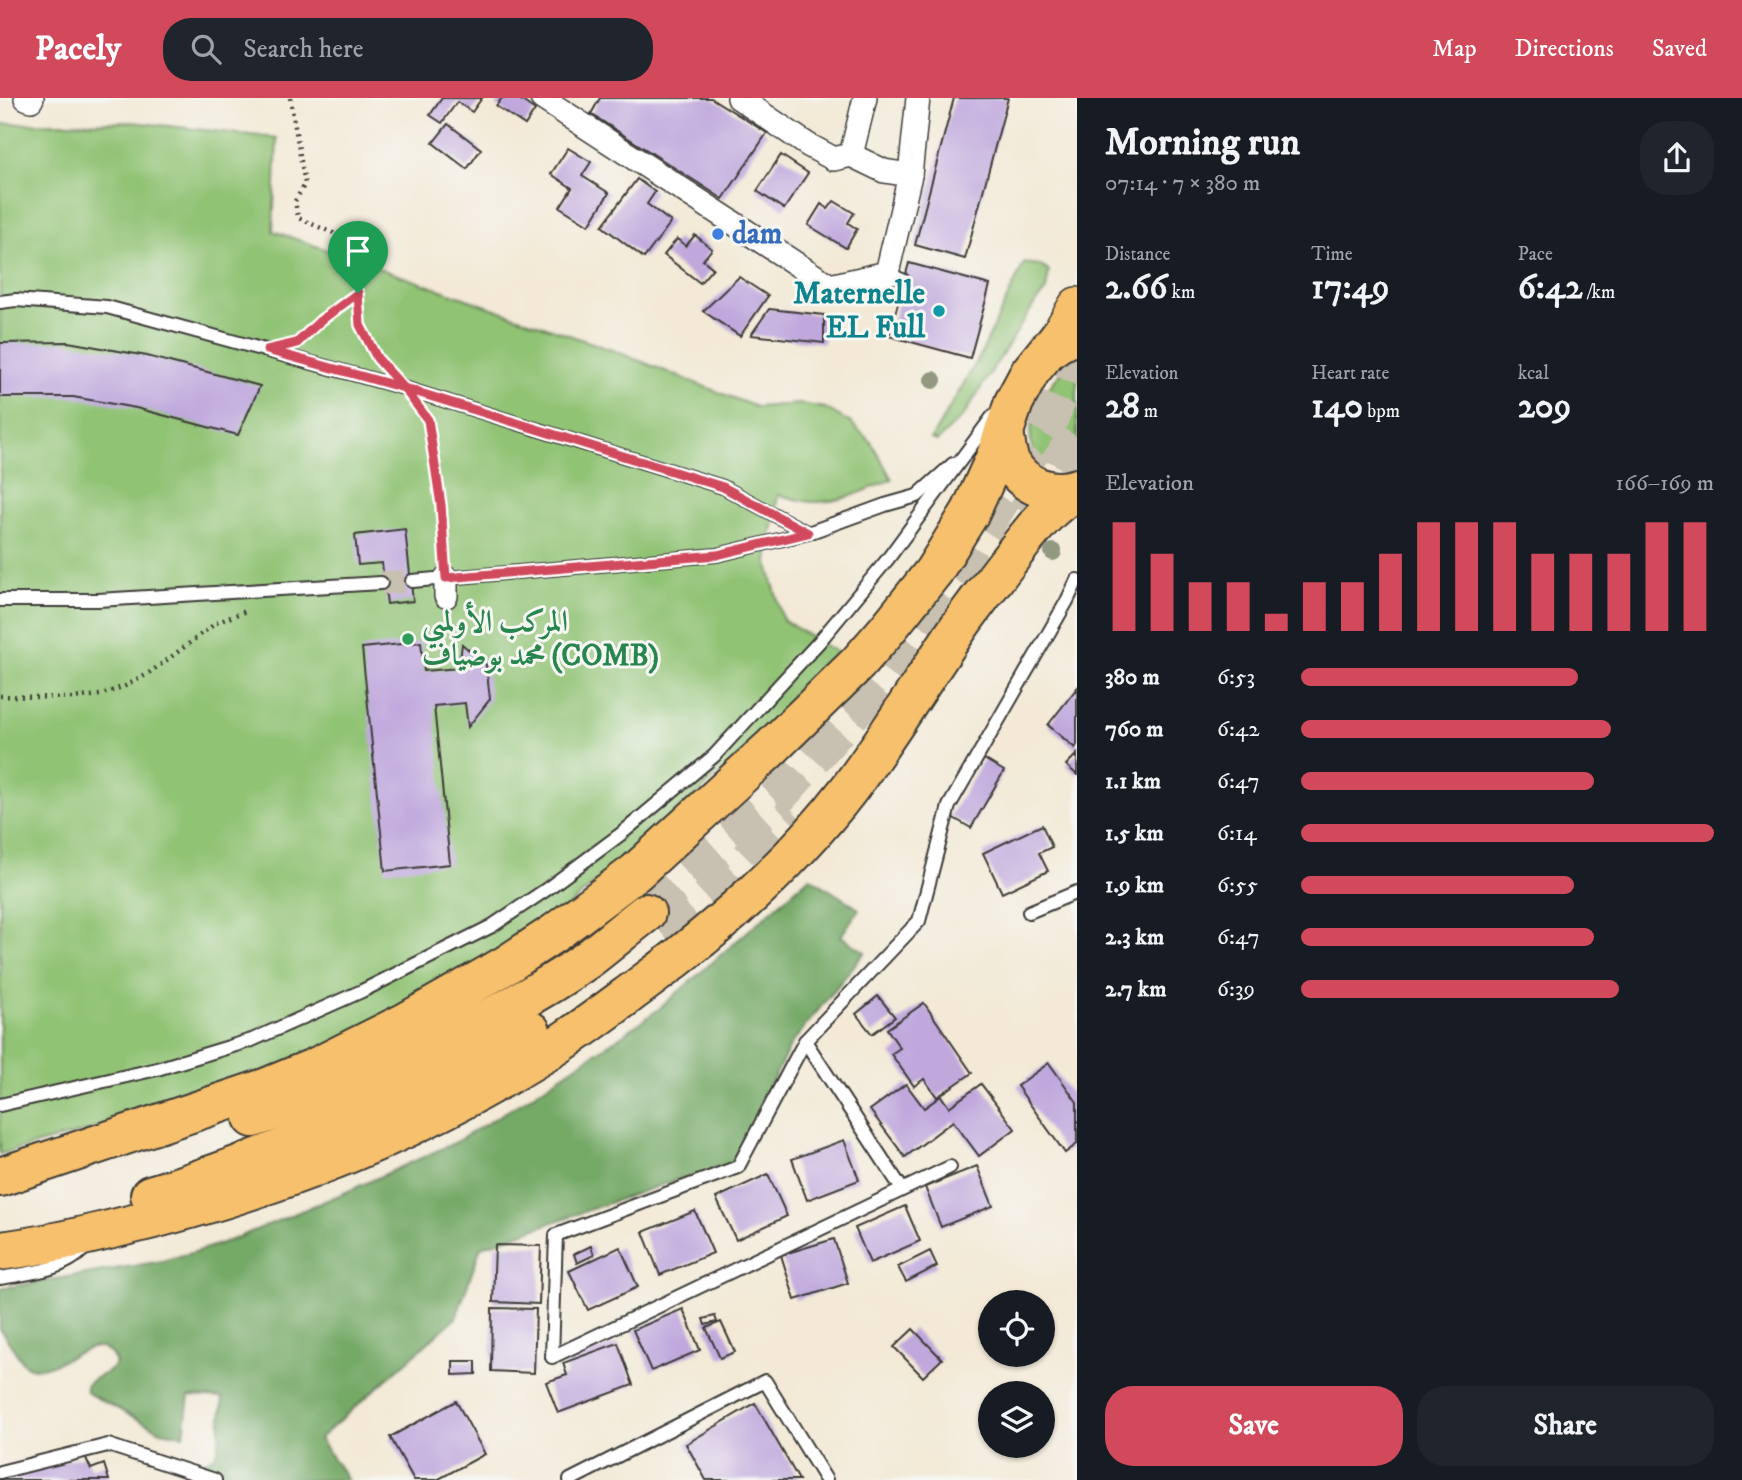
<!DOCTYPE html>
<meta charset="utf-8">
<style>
:root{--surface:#171b24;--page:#20242c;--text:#f1f3f6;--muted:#9ea1a6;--accent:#d1495b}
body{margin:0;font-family:"IM FELL DW Pica",Amiri,serif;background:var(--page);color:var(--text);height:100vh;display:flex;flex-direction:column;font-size:26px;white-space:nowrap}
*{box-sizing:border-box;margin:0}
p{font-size:23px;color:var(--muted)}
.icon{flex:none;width:38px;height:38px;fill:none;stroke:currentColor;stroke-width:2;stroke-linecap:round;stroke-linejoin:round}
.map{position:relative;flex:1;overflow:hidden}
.sheet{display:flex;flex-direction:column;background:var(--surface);width:665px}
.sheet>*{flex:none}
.buttons{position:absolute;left:978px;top:1192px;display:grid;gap:14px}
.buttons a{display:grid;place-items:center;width:77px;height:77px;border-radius:50%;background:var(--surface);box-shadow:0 2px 5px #0004;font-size:35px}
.pin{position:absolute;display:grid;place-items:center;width:60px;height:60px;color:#fff;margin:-72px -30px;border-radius:50% 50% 50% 0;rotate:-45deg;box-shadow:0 0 7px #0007}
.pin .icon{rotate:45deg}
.round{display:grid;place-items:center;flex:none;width:74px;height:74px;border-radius:28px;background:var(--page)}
.head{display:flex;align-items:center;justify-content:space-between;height:119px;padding:0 28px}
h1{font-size:38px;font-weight:700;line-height:52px}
.figures{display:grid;grid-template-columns:repeat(3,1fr);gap:10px;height:119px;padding:7px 28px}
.figures div{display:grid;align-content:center}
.figures b{font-size:35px;font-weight:700}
.figures small{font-size:19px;font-weight:400}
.figures p{font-size:19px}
.chart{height:196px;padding:14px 28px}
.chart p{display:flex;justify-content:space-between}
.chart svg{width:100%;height:126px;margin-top:7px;stroke:var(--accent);stroke-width:6}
.cta{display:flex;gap:14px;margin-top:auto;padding:14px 28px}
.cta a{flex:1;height:80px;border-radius:28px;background:var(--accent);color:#fff;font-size:28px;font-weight:700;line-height:80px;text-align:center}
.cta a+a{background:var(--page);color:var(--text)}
ul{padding:0 28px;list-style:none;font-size:23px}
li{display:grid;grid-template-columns:112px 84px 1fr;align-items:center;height:52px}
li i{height:18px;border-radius:9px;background:var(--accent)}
header{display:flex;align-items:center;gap:42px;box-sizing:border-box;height:98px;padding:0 35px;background:var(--accent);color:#fff}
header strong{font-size:33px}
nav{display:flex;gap:38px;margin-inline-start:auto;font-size:24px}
.search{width:490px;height:63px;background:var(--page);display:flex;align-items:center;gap:18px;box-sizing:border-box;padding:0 24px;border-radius:28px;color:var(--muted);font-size:26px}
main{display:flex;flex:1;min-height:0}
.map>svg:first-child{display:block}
.green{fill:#91c374;stroke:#567048;stroke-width:2}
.forest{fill:#74a966;stroke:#486241;stroke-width:2}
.building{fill:#c0a8dd}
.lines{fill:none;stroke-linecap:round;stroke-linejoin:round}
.street-tunnel{stroke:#c8c0b1;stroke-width:23;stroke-dasharray:23 11;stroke-linecap:butt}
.highway-tunnel{stroke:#c8c0b1;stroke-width:38;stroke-dasharray:38 19;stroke-linecap:butt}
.lane-casing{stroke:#3c3b38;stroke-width:16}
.street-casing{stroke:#3c3b38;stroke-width:26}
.primary-casing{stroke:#3c3b38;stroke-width:40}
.highway-casing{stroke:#3c3b38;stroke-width:42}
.path{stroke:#3c3b38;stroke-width:4.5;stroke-dasharray:2 5;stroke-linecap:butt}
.lane{stroke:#fff;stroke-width:12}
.street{stroke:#fff;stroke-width:23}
.primary{stroke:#f7c06c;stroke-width:37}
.highway{stroke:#f7c06c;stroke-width:38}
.tree{fill:#939881}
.route-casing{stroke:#fff;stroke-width:14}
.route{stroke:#d1495b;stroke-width:9}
.shop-dot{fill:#3f7fe0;stroke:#f6f6f2;stroke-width:2.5}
.culture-dot{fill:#0f9aa8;stroke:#f6f6f2;stroke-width:2.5}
.leisure-dot{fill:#2e9e5b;stroke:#f6f6f2;stroke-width:2.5}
.labels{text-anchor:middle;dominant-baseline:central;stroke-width:6;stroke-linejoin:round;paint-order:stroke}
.shop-label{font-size:30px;font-weight:bold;fill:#366cbe;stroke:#f6f6f2;text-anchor:start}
.culture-label{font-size:30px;font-weight:bold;fill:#0d838f;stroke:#f6f6f2;text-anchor:end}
.leisure-label{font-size:30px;font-weight:bold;fill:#27864d;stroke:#f6f6f2;text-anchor:start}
</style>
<header>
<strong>Pacely</strong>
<div class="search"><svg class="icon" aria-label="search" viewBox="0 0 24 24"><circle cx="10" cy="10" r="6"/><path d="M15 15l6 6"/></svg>Search here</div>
<nav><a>Map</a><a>Directions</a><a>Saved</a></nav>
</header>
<main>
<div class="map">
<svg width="1077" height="1382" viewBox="0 0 1077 1382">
<rect width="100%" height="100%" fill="#f6f6f2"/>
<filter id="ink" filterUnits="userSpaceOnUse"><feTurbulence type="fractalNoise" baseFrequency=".0143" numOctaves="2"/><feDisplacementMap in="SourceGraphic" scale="14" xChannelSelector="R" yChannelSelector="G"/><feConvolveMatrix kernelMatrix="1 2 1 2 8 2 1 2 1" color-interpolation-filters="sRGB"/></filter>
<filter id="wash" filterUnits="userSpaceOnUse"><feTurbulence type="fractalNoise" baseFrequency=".00686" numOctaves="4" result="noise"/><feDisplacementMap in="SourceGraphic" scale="28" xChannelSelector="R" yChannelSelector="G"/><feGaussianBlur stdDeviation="1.57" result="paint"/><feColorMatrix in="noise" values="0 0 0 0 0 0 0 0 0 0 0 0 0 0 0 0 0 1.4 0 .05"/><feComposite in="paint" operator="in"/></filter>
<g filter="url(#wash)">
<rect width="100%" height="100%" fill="#f3e9d6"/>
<!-- green -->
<g class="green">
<path d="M132,24L277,40L273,133L612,252L756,309L800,306L825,310L851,325L871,344L892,381C867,392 841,405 812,404C801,403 789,399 778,397L767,463L783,522L848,561L817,592L548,826L330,950L114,1026L0,1056V26Z"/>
<path d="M1024,165L1039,167L1049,173L1046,192L1033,208L963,318L937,343L931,341L980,258Z"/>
<path d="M1077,261V360C1067,366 1058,369 1046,364C1006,348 1053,273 1077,261Z"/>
</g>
<!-- forest -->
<path class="forest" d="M810,779L859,811L841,838L865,854L791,946L734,1060L727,1069L685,1079L481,1149L456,1220L319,1341L348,1382H239L196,1369L202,1364L214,1359L218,1351L223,1300L189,1298L184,1337L161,1333L89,1296L86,1292V1288C94,1277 110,1277 116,1265C98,1220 50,1289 23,1265L0,1231V1195L3,1190L162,1163L198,1153L234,1141L344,1095L454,1045L522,1004L624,936L660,910Z"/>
<g id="blocks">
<!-- building -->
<g class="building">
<path d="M442,0H482L472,14L457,4L442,25L430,17Z"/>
<path d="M502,0H518L535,12L525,27L496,8Z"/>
<path d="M600,0H711L767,35L723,101L591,16Z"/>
<path d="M954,0H1008L965,161L915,147Z"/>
<path d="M448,26L481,51L467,71L433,45Z"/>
<path d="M568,50L591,64L582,78L609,95L589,127L560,109L572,90L551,76Z"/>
<path d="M781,57L808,75L784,111L757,93Z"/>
<path d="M637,81L655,94L647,106L671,124L644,160L602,128Z"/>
<path d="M834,103L854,115L848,125L857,131L846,150L808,127L821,106L828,111Z"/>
<path d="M695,137L712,151L703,162L713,170L700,185L664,157L677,141L686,148Z"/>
<path d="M909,165L990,187L970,260L889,238Z"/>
<path d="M739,179L768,198L740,238L703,213Z"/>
<path d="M769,211L824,217V245L751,237Z"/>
<path d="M68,244L147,258L260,288L238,337L136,310L73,299H0V245Z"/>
<path d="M405,431L413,503L387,506L382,465L358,467L355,437Z"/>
<path d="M421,544L424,573L459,570L462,546L486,567L490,601L468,629L465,605L434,608L450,766L385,773L362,550Z"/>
<path d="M1077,590V647L1075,650L1048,627Z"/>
<path d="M1077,656V677L1066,667Z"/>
<path d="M984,661L1004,673L971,730L950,718Z"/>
<path d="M1042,727L1052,749L1039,755L1048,773L1002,795L983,755Z"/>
<path d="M878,898L895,919L872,936L856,916Z"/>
<path d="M924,905L972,975L937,999L924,981L914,988L891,956L900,950L887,931Z"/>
<path d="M1049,965L1077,1004V1046L1065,1055L1017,988Z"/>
<path d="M906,986L924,1010L941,998L949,1009L981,986L1015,1031L979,1058L953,1023L905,1059L870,1012Z"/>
<path d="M844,1042L859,1082L807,1102L792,1061Z"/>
<path d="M977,1068L993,1108L941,1129L925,1089Z"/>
<path d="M768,1076L787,1118L736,1142L716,1100Z"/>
<path d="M905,1108L920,1143L870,1165L855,1130Z"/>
<path d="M695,1113L713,1155L660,1177L643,1134Z"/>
<path d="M834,1141L848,1185L795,1202L781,1157Z"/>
<path d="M495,1147L541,1148L539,1206L493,1204Z"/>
<path d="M591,1148L594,1157L577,1165L574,1156Z"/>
<path d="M620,1149L638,1189L588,1212L569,1173Z"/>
<path d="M930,1153L937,1168L906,1184L898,1169Z"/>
<path d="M492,1210L536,1211L534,1275L491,1273Z"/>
<path d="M683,1211L700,1252L651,1273L633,1232Z"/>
<path d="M715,1218L717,1224L705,1227L703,1221Z"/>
<path d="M721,1224L735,1254L720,1260L706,1230Z"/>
<path d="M913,1231L942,1261L923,1279L894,1249Z"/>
<path d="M618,1245L633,1287L558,1315L546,1284L567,1277L563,1265Z"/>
<path d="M453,1263H476V1276L453,1277Z"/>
<path d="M456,1303L485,1356L437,1382H414L390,1339Z"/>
<path d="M755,1305L799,1382H706L686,1346Z"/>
<path d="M85,1358L91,1371L104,1366L109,1382H0V1378Z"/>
</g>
</g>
</g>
<g filter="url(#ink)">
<use href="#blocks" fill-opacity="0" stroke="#3c3b38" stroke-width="2"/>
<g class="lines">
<!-- street-tunnel -->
<path class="street-tunnel" d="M381,485L412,483"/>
<!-- highway-tunnel -->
<g class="highway-tunnel">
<path d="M1026,416L1077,339"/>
<path d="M646,815L776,701L860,606L904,548L951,482L1013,383L1046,328L1077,256"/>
<path d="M665,839L726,784L795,715"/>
</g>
<defs>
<g id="lane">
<path d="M887,175L904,183"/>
<path d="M0,204L16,202L107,209L404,290L723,389L808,435"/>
<path d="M412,483L717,457L808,435L885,407L917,398L953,366"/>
<path d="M0,502H98L381,485"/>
<path d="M1029,814L1077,794"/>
<path d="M805,943L902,1091"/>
<path d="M0,1007L157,971L252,942L362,893L492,828L547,791L621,736L714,658L819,544L887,462L993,318"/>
<path d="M950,1069L552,1259L556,1137L738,1069L805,943L919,823L949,708L1067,503L1077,482"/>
<path d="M0,1180C29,1175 62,1173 84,1151"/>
<path d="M0,1374L108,1347L215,1382"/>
<path d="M570,1382L765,1283L826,1382"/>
</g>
<g id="street">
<path d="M26,0L31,2L32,0"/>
<path d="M542,0L830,188L887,175L910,77"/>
<path d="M739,0L808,47L834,61L851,57"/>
<path d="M865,0L851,57L884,73L910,77L918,0"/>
<path d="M446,480V498"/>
</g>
<path id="primary" d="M1047,253L1061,235L1077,208"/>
<g id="highway">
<path d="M1004,333C1006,343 1006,356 1011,365C1024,389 1052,398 1077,390"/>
<path d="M253,1020C315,1001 374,976 432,948C486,923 538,896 587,862C607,847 626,830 646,815"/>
<path d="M0,1079L265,990L316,969L406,924L506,867L556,834L636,774L771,650L858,565L886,533L934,473L971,413L996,358L1014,304L1030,274L1047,253L1060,244L1077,237"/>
<path d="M150,1097C201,1082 251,1063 300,1043C379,1011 457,976 531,933"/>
<path d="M0,1153C41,1148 81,1139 121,1129C270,1094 414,1036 545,955C578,935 609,911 640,888C718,831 790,768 849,691C889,638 923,581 961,526C975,506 991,486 1006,466C1027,439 1047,409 1077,393"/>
</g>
</defs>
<!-- lane casing -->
<use href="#lane" class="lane-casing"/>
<!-- street casing -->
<use href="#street" class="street-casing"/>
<!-- primary casing -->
<use href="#primary" class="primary-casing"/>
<!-- highway casing -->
<use href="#highway" class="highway-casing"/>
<!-- path -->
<g class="path">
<path d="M290,0L305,86L295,103L298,120L333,135L346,148L358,195L360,227L380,264"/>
<path d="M299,243L320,223L357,195"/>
<path d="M422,313L428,322L432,347L441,407L444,459"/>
<path d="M0,598L73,600L100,597L125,588L146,577L167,562L216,525L248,512"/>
</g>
<!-- lane -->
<use href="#lane" class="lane"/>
<!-- street -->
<use href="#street" class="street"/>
<!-- primary -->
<use href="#primary" class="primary"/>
<!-- highway -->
<use href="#highway" class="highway"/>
</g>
<!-- trees -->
<g class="tree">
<circle cx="933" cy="282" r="9"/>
<circle cx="1053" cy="454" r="9"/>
</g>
</g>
<g class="lines" filter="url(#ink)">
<defs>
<path id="route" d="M358,195L360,227L377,260L404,290L723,389L808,435L717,457L446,480L441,407L428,322L404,290L267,252L297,245L320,223L358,195"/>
</defs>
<!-- route casing -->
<use href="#route" class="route-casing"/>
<!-- route -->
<use href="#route" class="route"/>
</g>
<!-- markers -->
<circle class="shop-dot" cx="718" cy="136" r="7"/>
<circle class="culture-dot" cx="939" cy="213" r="7"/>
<circle class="leisure-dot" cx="408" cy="541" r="7"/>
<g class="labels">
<!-- shop labels -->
<g class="shop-label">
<text x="732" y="136">dam</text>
</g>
<!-- culture labels -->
<g class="culture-label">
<text x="925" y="196">Maternelle<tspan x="925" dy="34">EL Full</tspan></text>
</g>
<!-- leisure labels -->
<g class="leisure-label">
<text x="422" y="524">المركب الأولمبي<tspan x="422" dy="34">محمد بوضياف (COMB)</tspan></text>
</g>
</g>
</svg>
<div class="buttons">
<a><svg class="icon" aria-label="locate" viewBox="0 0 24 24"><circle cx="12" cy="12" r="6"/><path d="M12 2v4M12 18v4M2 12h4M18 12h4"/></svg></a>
<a><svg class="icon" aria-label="layers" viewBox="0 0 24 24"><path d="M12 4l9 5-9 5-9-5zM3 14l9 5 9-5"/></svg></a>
</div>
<div class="pin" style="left:358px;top:195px;background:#1e9e55"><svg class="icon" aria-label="arrive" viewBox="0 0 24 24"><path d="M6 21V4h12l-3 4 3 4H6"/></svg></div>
</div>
<section class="sheet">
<div class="head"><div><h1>Morning run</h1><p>07:14 · 7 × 380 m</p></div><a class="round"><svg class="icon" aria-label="share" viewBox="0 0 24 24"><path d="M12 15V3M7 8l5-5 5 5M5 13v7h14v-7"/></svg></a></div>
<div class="figures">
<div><p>Distance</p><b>2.66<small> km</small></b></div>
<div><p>Time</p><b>17:49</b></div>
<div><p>Pace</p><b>6:42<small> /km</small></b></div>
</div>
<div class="figures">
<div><p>Elevation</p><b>28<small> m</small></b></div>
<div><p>Heart rate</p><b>140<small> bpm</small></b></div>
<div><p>kcal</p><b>209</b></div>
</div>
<div class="chart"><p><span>Elevation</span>166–169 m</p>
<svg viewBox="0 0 160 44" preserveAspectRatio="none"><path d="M5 44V6M15 44V17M25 44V27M35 44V27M45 44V38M55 44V27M65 44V27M75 44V17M85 44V6M95 44V6M105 44V6M115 44V17M125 44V17M135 44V17M145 44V6M155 44V6"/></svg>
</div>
<ul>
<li><b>380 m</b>6:53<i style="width:67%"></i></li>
<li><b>760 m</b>6:42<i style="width:75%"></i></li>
<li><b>1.1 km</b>6:47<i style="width:71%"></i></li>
<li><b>1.5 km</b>6:14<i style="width:100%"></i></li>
<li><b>1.9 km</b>6:55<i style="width:66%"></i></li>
<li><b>2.3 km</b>6:47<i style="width:71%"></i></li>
<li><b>2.7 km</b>6:39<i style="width:77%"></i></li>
</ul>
<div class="cta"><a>Save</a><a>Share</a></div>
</section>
</main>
